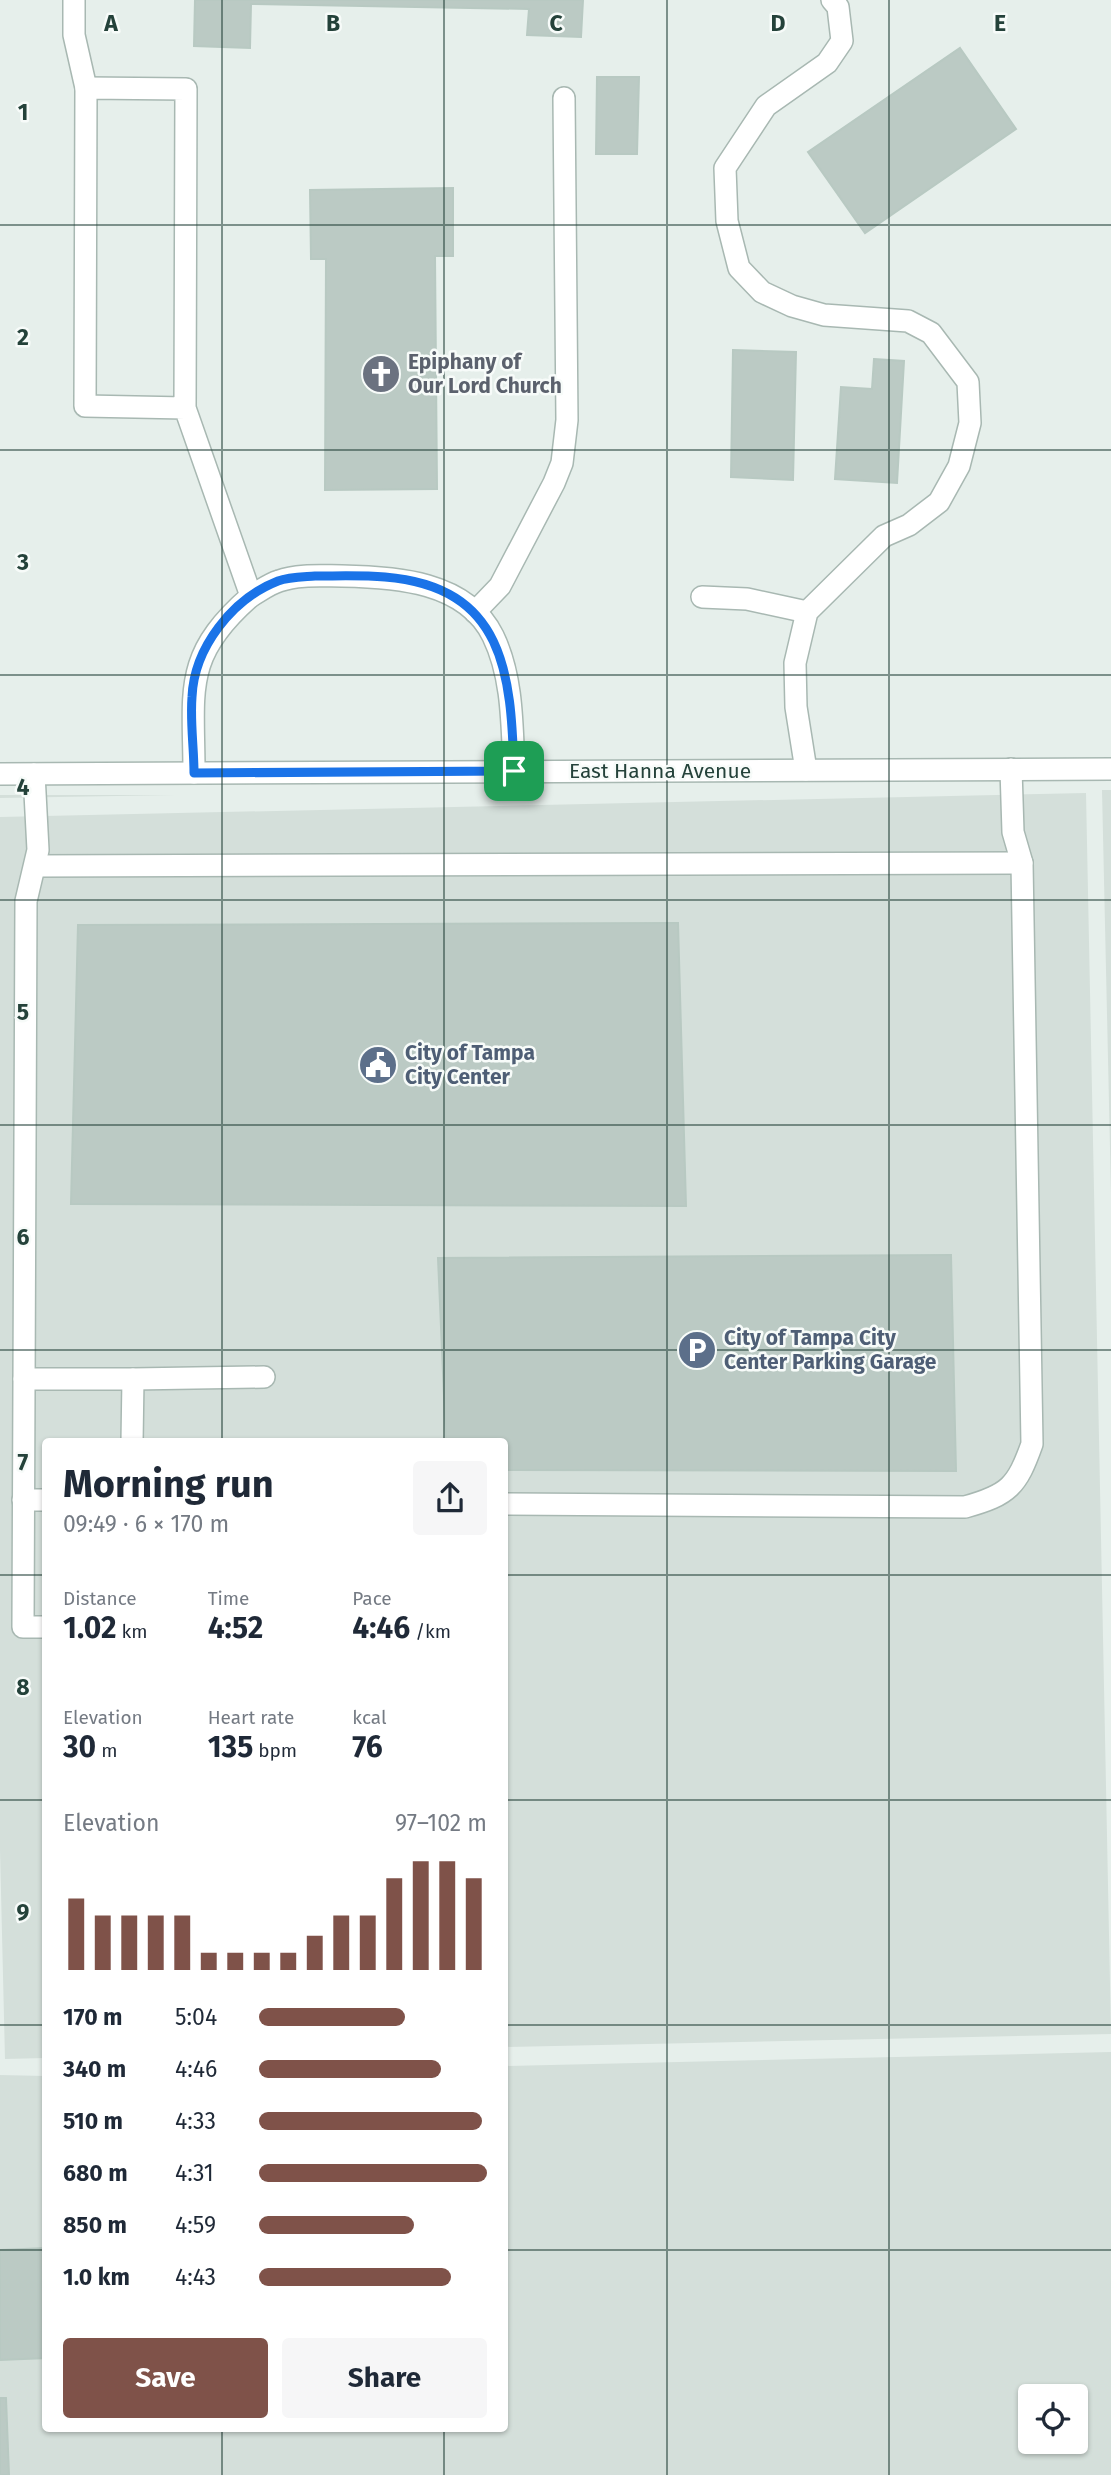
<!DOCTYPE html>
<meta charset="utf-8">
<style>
:root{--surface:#fff;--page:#f6f6f7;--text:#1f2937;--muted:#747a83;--accent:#7f5249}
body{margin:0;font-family:"Fira Sans",sans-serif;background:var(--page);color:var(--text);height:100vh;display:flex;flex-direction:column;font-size:26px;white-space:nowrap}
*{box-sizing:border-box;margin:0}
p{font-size:23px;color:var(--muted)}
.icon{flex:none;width:38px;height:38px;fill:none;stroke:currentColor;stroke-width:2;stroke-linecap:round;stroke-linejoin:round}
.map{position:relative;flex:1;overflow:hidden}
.drawer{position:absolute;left:42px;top:1438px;width:466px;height:994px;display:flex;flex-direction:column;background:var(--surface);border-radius:7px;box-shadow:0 2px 5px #0004}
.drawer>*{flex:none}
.controls{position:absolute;left:1018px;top:2384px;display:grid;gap:14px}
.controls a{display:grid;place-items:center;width:70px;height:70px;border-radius:7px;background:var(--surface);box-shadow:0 2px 5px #0004;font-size:35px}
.pin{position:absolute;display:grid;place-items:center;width:60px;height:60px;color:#fff;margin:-30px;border-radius:14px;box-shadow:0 4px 10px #0006}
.round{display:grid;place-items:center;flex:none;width:74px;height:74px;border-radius:7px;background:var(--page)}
.overview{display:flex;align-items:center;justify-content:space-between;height:119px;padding:0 21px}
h1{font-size:38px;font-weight:700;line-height:52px}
.figures{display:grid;grid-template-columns:repeat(3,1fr);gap:10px;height:119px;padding:7px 21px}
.figures div{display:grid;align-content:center}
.figures b{font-size:30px;font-weight:700}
.figures small{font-size:19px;font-weight:400}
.figures p{font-size:19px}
.chart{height:196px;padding:14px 21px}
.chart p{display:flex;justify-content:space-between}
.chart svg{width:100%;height:126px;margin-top:7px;stroke:var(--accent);stroke-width:6}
.cta{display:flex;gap:14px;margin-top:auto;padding:14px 21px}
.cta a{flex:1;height:80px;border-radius:7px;background:var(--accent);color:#fff;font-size:28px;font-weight:700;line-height:80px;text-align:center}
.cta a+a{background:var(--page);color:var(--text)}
ul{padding:0 21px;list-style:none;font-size:23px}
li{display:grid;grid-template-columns:112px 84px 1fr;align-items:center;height:52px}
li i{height:18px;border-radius:9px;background:var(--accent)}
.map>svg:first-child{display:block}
.built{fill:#d4dfda;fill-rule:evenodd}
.building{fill:#bbcac4;stroke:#b8c9c2;stroke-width:2}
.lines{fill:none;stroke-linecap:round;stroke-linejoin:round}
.service-casing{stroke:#a8b8b2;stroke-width:24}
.minor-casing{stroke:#a8b8b2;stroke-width:24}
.tertiary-casing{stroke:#a8b8b2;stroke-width:24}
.service{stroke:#fff;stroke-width:21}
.minor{stroke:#fff;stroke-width:21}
.tertiary{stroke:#fff;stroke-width:21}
.route-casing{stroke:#fff;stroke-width:14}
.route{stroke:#1a73e8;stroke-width:9}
.grid{fill:none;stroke:#24423a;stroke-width:2;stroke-opacity:0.55}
.labels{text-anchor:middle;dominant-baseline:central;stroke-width:5;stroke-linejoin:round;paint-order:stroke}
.worship-label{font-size:21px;font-weight:bold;fill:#5b616d;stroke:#f7fbf9;text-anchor:start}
.street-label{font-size:21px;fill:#24423a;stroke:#f7fbf9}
.service-label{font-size:21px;font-weight:bold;fill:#4e5e75;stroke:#f7fbf9;text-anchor:start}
.grid-label{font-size:23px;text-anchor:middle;font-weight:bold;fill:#24423a;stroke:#f7fbf9;stroke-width:5;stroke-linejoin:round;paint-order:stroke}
</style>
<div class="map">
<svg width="1111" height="2475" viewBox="0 0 1111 2475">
<rect width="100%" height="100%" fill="#e6efeb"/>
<!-- built -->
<g class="built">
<path d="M1102,790H1111V1193Z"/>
<path d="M1086,793L1111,2034L504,2047V1442H46L45,2058L5,2059L0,1850V817Z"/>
<path d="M0,795H175L0,798Z"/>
<path d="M1111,2052V2475H0V2075L45,2076L46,2429H504V2066ZM1031,2396H1076V2441H1031Z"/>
</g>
<!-- building -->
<g class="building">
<path d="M195,0H583L581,37L527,35L529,9L251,4L250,48L194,46Z"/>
<path d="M960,48L1016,129L865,233L808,152Z"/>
<path d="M597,77H639L637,154H596Z"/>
<path d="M453,188V256H435L437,489L325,490L326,259H311L310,190Z"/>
<path d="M733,350L796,352L793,480L731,477Z"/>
<path d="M874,359L904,361L897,483L835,479L841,387L872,389Z"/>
<path d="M678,923L686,1206L71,1204L78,925Z"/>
<path d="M951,1255L956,1471L504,1470V1442H446L438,1258Z"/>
<path d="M46,2248V2358L0,2360V2250Z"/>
<path d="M0,2398H6L9,2475H0Z"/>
</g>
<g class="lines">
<defs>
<g id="service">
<path d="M74,0V35L86,88"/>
<path d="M185,408L85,406L86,88L186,89L185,408L251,596C182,656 194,690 194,773"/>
<path d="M251,596C260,591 269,584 279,581C298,574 322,576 342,576C395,577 466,581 493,636C513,677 512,726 514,771"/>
<path d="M702,597L747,599L807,612"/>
<path d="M475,612L500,586L554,483L562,463L567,420L564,98"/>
<path d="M34,774L38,850L26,901L23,1627H46"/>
<path d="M35,866L1022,863"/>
<path d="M24,1379H133L132,1442"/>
<path d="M133,1379L264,1377"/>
<path d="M23,1500H46"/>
<path d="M504,1504L965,1507C1009,1495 1017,1486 1032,1444L1022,863L1013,832L1011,769"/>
</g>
<path id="minor" d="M806,770L796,707L795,663L807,612L884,536L909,525L939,502L959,466L970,423L968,382L931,333L908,321L824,315L792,306L762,292L739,268L727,221L725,168L766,106L827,63L842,41L838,7L832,0"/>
<path id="tertiary" d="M0,774L1111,769"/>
</defs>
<!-- service casing -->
<use href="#service" class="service-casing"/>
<!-- minor casing -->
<use href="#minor" class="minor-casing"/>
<!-- tertiary casing -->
<use href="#tertiary" class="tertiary-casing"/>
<!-- service -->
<use href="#service" class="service"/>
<!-- minor -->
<use href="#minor" class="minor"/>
<!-- tertiary -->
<use href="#tertiary" class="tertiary"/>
</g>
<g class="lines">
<defs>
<path id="route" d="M315,576C338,576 362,575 385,577C505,587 511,674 514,771L194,773C194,748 190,722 192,697C194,648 232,599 278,581C289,577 303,577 315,576Z"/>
</defs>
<!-- route casing -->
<use href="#route" class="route-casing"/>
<!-- route -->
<use href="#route" class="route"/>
</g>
<!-- grid -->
<path class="grid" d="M222,0V1442M444,0V1442M667,0V2475M889,0V2475M0,225H1111M0,450H1111M0,675H1111M0,900H1111M0,1125H1111M0,1350H1111M0,1575H46M504,1575H1111M0,1800H46M504,1800H1111M0,2025H46M504,2025H1111M0,2250H46M504,2250H1111M222,2429V2475M444,2429V2475"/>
<!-- icons -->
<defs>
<symbol id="church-disc" viewBox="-11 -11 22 22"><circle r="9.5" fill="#6b7280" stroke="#f7fbf9"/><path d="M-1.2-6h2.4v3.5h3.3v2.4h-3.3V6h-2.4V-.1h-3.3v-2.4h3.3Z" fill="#fff"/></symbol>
<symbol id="civic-disc" viewBox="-11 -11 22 22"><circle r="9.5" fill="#5c6f8a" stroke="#f7fbf9"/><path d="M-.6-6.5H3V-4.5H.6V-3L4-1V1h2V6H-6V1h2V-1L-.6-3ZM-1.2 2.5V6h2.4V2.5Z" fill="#fff"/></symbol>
<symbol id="parking-disc" viewBox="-11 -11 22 22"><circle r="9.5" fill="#5c6f8a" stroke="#f7fbf9"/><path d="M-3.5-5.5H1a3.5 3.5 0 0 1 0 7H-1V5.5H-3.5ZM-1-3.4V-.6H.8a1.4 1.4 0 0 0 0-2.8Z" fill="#fff"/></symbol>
</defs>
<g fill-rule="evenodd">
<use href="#church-disc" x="359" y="352" width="44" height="44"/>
<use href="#civic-disc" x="356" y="1043" width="44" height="44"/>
<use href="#parking-disc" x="675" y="1328" width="44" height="44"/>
</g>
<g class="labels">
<!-- worship labels -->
<g class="worship-label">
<text x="408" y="362">Epiphany of<tspan x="408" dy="24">Our Lord Church</tspan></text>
</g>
<!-- street labels -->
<g class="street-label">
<text x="660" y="771">East Hanna Avenue</text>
</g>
<!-- service labels -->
<g class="service-label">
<text x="405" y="1053">City of Tampa<tspan x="405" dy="24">City Center</tspan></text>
<text x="724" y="1338">City of Tampa City<tspan x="724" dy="24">Center Parking Garage</tspan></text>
</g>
</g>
<g class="grid-label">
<text x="111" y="31">A</text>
<text x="333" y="31">B</text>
<text x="556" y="31">C</text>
<text x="778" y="31">D</text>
<text x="1000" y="31">E</text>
<text x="23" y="120">1</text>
<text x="23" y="345">2</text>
<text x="23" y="570">3</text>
<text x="23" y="795">4</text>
<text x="23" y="1020">5</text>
<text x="23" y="1245">6</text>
<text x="23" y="1470">7</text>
<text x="23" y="1695">8</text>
<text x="23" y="1920">9</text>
</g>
</svg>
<div class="controls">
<a><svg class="icon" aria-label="locate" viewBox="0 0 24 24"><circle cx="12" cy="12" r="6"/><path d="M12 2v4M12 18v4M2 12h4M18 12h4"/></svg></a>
</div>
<div class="pin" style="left:514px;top:771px;background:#1e9e55"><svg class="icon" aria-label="arrive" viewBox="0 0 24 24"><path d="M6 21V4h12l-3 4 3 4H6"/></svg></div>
<section class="drawer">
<div class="overview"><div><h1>Morning run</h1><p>09:49 · 6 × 170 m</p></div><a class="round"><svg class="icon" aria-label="share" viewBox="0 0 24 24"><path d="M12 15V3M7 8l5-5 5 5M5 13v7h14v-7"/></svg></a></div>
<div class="figures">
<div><p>Distance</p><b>1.02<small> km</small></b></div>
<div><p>Time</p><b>4:52</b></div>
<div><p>Pace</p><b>4:46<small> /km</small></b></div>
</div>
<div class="figures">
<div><p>Elevation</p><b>30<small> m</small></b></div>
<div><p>Heart rate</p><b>135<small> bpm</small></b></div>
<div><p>kcal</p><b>76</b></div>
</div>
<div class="chart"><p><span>Elevation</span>97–102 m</p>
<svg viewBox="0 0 160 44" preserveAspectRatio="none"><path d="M5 44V19M15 44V25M25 44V25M35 44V25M45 44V25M55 44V38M65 44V38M75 44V38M85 44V38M95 44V32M105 44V25M115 44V25M125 44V12M135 44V6M145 44V6M155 44V12"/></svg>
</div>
<ul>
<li><b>170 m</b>5:04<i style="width:64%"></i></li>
<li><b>340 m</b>4:46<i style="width:80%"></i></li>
<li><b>510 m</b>4:33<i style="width:98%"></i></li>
<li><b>680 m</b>4:31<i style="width:100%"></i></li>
<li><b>850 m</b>4:59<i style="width:68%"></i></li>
<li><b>1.0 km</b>4:43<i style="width:84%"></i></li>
</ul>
<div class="cta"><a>Save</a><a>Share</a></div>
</section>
</div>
